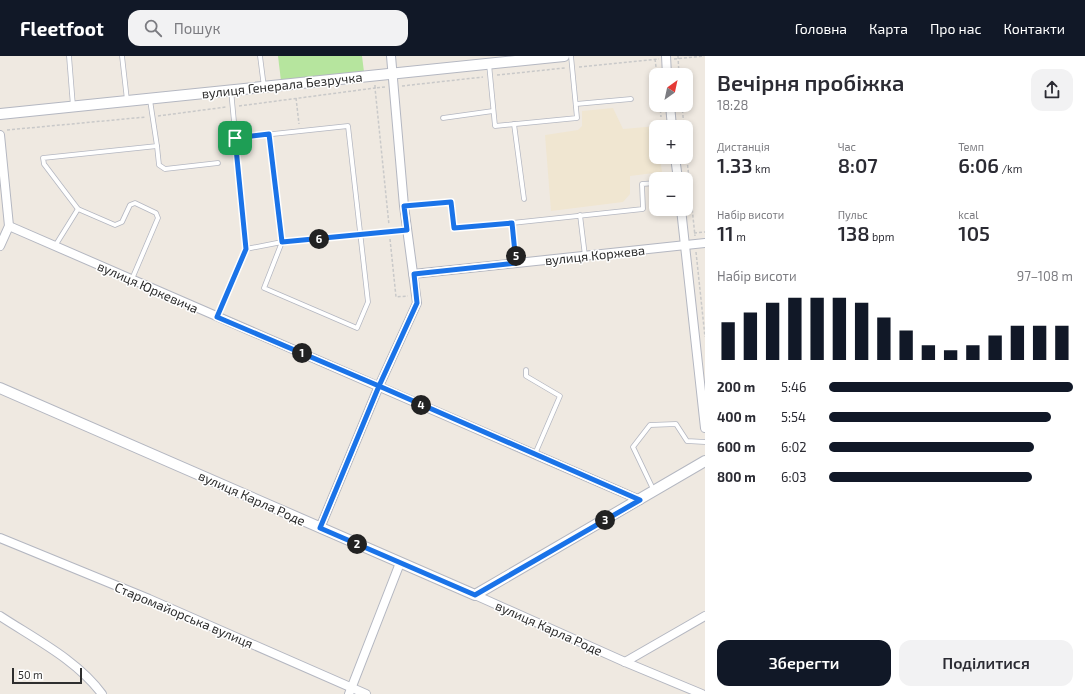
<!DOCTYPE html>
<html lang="uk">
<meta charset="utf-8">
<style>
:root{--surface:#fff;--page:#f2f2f3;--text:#2b2b33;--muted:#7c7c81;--accent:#111827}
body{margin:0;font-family:"Exo 2",sans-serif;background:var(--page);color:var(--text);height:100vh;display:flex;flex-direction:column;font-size:15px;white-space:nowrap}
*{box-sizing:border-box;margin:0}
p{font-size:13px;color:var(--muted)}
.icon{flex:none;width:22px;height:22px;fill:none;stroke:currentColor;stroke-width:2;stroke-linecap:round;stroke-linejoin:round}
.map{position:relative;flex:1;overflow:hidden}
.drawer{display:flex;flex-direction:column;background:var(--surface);width:380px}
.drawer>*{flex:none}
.needle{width:26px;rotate:33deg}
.fabs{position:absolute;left:649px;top:12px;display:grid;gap:8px}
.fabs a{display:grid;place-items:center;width:44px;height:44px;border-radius:8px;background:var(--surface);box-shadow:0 2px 6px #0003;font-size:20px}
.scale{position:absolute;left:12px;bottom:10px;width:70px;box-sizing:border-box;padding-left:4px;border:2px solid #2e2e2e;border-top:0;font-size:11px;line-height:14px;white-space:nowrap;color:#2e2e2e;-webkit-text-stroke:3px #fff;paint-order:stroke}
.pin{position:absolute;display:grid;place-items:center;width:34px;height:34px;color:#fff;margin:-17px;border-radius:8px;box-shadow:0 2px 6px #0006}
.km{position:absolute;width:20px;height:20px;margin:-10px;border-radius:50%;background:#222;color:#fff;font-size:11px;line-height:20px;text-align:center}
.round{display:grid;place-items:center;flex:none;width:42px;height:42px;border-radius:12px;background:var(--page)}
.head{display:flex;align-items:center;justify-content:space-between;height:68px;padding:0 12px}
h1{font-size:22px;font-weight:600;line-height:30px}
.metrics{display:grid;grid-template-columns:repeat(3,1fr);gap:6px;height:68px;padding:4px 12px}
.metrics div{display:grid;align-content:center}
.metrics b{font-size:20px;font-weight:600}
.metrics small{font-size:11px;font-weight:400}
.metrics p{font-size:11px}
.chart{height:112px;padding:8px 12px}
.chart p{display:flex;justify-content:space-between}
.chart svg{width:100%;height:72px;margin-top:4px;stroke:var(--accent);stroke-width:6}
.button{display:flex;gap:8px;margin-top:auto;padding:8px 12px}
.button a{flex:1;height:46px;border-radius:12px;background:var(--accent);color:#fff;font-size:16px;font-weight:600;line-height:46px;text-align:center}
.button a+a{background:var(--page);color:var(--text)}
ul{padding:0 12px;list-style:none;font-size:13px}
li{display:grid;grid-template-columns:64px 48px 1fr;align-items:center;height:30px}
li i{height:10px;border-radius:5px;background:var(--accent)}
header{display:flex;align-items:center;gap:24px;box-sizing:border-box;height:56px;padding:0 20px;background:var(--accent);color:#fff}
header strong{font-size:19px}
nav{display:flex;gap:22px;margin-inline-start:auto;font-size:14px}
.search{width:280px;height:36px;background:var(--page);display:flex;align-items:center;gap:10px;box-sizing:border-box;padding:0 14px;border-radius:12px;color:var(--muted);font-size:15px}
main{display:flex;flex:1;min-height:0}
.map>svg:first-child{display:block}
.education{fill:#f0e6d1}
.green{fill:#b6e59e}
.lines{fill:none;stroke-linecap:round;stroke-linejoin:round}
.service-casing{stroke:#b4b7c1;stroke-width:5.5}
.minor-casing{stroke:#b4b7c1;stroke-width:10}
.tertiary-casing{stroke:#b4b7c1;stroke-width:12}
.path{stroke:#c9c9c9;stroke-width:1.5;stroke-dasharray:3 2;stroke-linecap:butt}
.service{stroke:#fff;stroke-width:4}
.minor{stroke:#fff;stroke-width:8}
.tertiary{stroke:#fff;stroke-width:10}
.route-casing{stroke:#fff;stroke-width:8}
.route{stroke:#1a73e8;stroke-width:5}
.labels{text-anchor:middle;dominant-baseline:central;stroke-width:3;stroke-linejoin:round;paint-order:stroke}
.street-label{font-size:13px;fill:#2e2e2e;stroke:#fff}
</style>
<header>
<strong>Fleetfoot</strong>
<div class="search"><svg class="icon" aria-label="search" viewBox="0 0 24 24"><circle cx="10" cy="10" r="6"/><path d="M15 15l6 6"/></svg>Пошук</div>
<nav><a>Головна</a><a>Карта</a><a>Про нас</a><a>Контакти</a></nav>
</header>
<main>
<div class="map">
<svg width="705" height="638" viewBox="0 0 705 638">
<rect width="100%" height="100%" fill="#efe9e1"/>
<!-- education -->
<path class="education" d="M613,52L623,73L657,70L656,101H660L662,116L630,120V138L623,146L551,155L545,79L578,74L582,70V55Z"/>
<!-- green -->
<path class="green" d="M278,0H362L364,16L281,25Z"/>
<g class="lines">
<defs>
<g id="service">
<path d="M69,0L73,50"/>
<path d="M122,0L127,44"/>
<path d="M260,0L264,31"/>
<path d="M489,8L495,70L577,62L571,0"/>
<path d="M576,48L631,43"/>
<path d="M443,62L493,55"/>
<path d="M514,68L524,143"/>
<path d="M235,82L348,70L368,246L357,272L264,232L282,186L269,78"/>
<path d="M157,90L159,109L165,113L218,107"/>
<path d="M404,150L451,146L454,172L512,167"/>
<path d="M580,159L585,200"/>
<path d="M55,190L78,153"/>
<path d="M246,193L282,186L407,174"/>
<path d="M516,207L512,167L643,153L642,128L656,127"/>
<path d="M132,223L158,162L156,157L135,147L130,149L122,166L115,169L78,153L44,108L43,102L157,90L150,44"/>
<path d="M217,260L246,193L231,34"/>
<path d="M526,314V320L560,340L535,398"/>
<path d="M654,435L633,391L650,369L676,368L687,385L705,386"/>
</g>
<g id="minor">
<path d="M666,0L667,19"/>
<path d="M670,49L672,71"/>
<path d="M0,79L9,170L0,190"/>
<path d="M675,101L678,123"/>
<path d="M681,153L705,372"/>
<path d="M9,170L640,444"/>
<path d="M413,218L705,187"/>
<path d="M320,472L379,330L417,247L404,150L391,0"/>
<path d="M0,482L149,543L366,638"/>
<path d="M475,539L625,606L702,638"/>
<path d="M0,560C35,583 77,604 102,638"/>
<path d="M625,606L705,560"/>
<path d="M349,638L400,507"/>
</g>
<g id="tertiary">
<path d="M0,58L564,0"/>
<path d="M0,332L475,539L705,405"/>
</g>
</defs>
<!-- service casing -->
<use href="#service" class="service-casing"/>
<!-- minor casing -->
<use href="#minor" class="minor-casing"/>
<!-- tertiary casing -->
<use href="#tertiary" class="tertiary-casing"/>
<!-- path -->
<g class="path">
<path d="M678,0L679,19"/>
<path d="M655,3L657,19"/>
<path d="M674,3L704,0"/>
<path d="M579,11L659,3"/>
<path d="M497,19L565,12"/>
<path d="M375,29V32L386,31"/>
<path d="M402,30L483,21"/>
<path d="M296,42L299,68"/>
<path d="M660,49L661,61"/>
<path d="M682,49L684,71"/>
<path d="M239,50L375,32L389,169"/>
<path d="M158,60L226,51"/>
<path d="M7,74L146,61"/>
<path d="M686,94L695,180"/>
<path d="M694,177L705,176"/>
<path d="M390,183L396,241L408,240"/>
<path d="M696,196L705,281"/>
</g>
<!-- service -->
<use href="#service" class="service"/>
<!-- minor -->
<use href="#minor" class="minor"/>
<!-- tertiary -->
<use href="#tertiary" class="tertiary"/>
</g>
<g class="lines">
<defs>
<path id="route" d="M235,82L246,193L217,261L379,330L320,472L475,539L640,444L379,330L417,247L414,218L516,207L512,167L454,172L451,146L404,150L407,174L282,186L269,78L235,82"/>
</defs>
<!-- route casing -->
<use href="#route" class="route-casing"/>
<!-- route -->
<use href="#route" class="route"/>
</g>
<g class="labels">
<!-- street labels -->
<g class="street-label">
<text transform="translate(282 29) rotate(-6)">вулиця Генерала Безручка</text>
<text transform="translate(595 199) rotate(-6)">вулиця Коржева</text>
<text transform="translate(148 231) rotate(24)">вулиця Юркевича</text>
<text transform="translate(252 442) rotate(24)">вулиця Карла Роде</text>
<text transform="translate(184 559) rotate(23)">Старомайорська вулиця</text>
<text transform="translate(549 572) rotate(24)">вулиця Карла Роде</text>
</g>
</g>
</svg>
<div class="fabs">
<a><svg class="needle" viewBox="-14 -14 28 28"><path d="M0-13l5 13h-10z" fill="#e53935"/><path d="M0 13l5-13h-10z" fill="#7c7c81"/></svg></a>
<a>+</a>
<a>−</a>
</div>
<div class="scale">50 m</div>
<div class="pin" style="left:235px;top:82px;background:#1e9e55"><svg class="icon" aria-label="arrive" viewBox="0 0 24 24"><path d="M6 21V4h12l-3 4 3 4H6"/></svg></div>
<b class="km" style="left:302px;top:297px">1</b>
<b class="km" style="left:357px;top:488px">2</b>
<b class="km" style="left:605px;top:464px">3</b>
<b class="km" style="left:421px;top:349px">4</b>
<b class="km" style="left:516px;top:200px">5</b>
<b class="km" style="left:319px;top:183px">6</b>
</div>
<section class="drawer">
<div class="head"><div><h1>Вечірня пробіжка</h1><p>18:28</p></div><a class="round"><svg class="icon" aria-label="share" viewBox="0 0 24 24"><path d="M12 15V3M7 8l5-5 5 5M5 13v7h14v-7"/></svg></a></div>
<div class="metrics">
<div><p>Дистанція</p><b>1.33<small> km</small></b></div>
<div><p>Час</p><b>8:07</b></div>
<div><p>Темп</p><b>6:06<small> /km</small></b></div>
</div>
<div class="metrics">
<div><p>Набір висоти</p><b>11<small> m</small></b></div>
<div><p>Пульс</p><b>138<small> bpm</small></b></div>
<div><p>kcal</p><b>105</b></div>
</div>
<div class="chart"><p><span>Набір висоти</span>97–108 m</p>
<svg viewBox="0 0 160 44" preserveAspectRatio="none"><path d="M5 44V21M15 44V15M25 44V9M35 44V6M45 44V6M55 44V6M65 44V9M75 44V18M85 44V26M95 44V35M105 44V38M115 44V35M125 44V29M135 44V23M145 44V23M155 44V23"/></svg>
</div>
<ul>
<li><b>200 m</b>5:46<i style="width:100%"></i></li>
<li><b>400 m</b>5:54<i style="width:91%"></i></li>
<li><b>600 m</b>6:02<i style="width:84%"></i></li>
<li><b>800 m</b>6:03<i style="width:83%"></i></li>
</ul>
<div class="button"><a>Зберегти</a><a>Поділитися</a></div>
</section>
</main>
